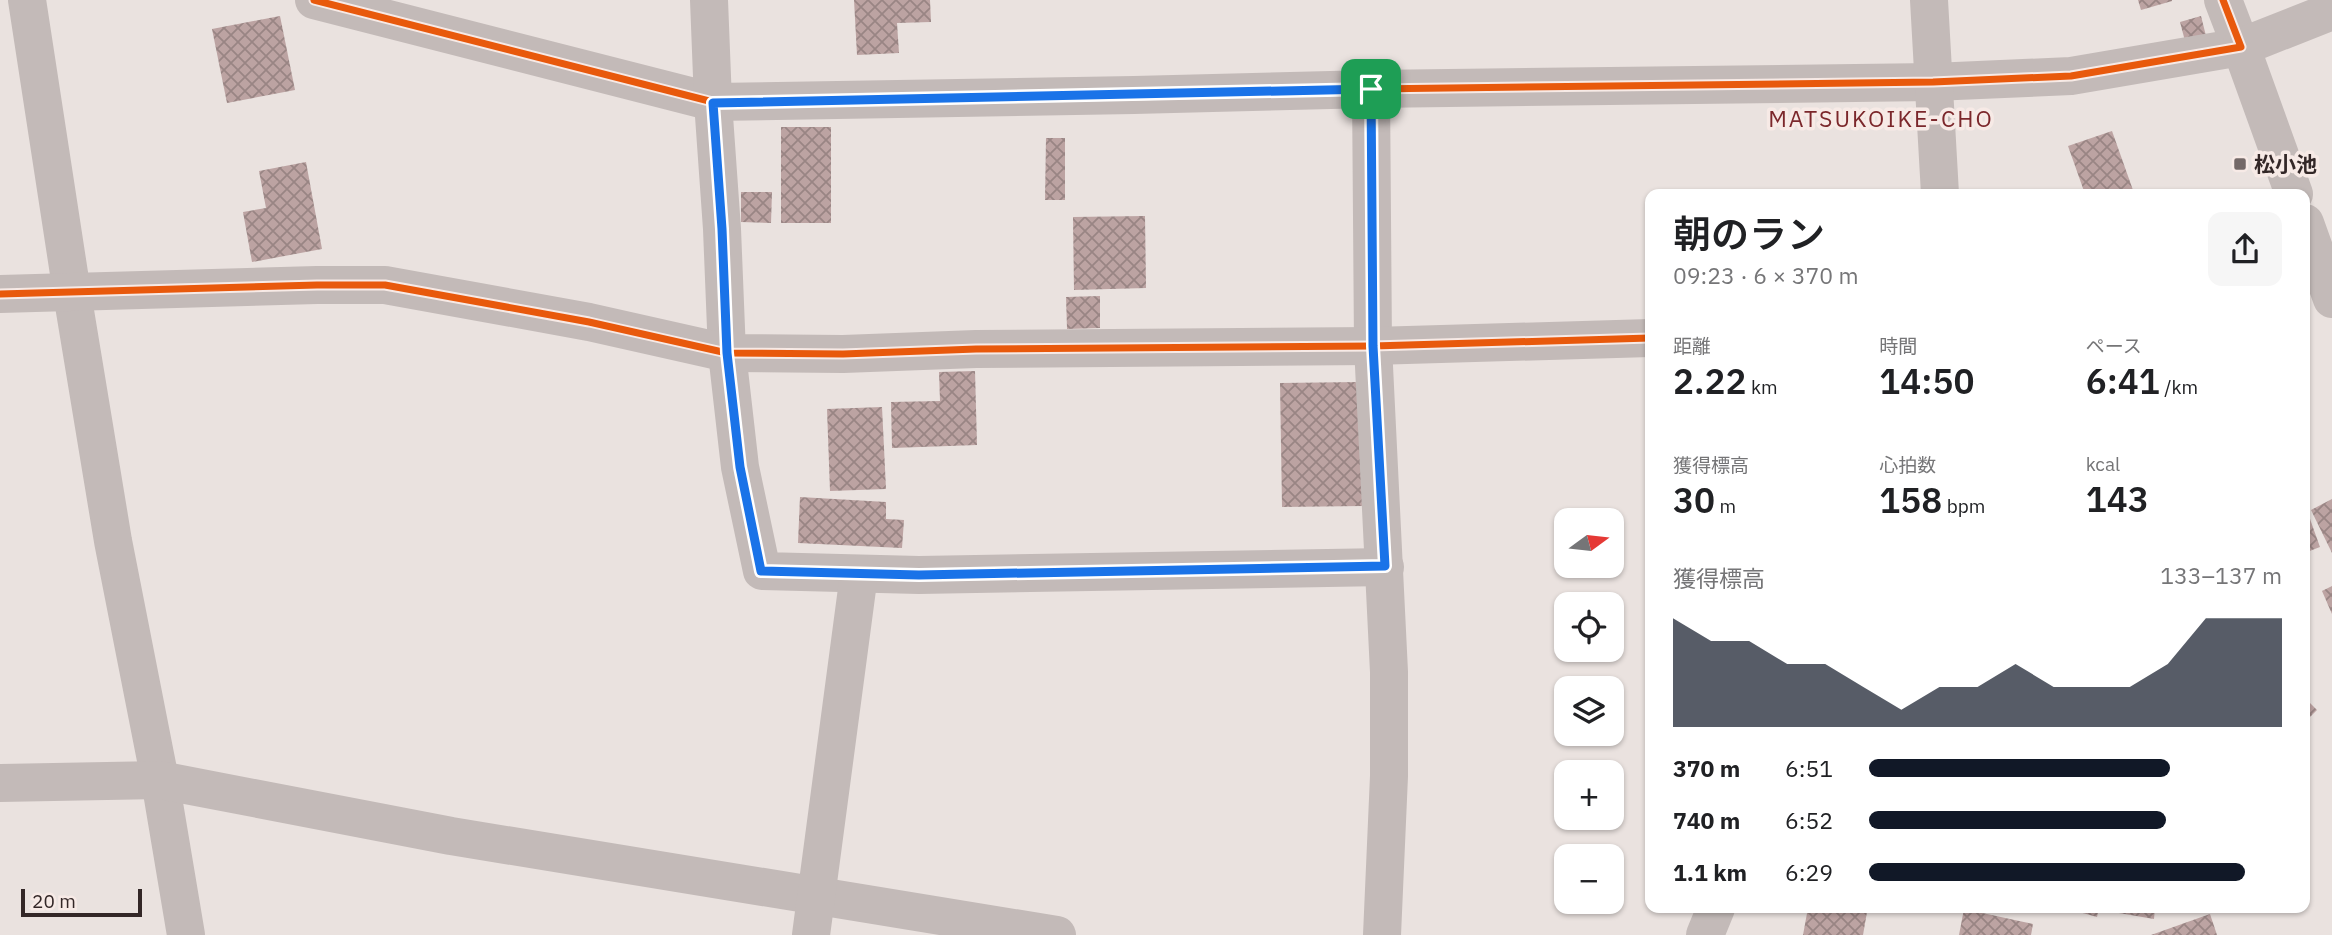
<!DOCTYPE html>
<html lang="ja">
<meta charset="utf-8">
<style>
:root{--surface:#fff;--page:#f6f6f6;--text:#202124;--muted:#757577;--accent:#111827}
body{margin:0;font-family:"IBM Plex Sans","Noto Sans JP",sans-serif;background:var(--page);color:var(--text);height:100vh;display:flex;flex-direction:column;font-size:26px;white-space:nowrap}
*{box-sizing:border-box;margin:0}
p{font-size:23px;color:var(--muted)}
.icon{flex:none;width:38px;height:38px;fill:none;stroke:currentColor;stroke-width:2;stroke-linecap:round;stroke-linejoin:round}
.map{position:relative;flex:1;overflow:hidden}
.panel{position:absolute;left:1645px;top:189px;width:665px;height:724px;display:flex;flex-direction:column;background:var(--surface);border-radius:14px;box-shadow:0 2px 5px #0004}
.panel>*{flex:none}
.needle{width:46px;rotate:75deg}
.buttons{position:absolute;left:1554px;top:508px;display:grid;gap:14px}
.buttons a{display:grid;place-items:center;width:70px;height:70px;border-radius:14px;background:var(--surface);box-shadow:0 2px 5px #0004;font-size:35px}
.scale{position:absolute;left:21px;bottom:18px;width:121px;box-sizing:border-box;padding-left:7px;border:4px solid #332727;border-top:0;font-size:19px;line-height:24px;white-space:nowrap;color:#332727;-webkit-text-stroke:5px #f7eae6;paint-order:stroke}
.pin{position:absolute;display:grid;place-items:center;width:60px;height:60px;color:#fff;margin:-30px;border-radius:14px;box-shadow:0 4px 10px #0006}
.round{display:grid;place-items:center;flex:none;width:74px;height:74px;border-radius:14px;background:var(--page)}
.head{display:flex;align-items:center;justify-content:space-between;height:119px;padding:0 28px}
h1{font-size:38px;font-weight:600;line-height:52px}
.metrics{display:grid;grid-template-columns:repeat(3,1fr);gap:10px;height:119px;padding:7px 28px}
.metrics div{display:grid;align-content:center}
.metrics b{font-size:35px;font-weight:600}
.metrics small{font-size:19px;font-weight:400}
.metrics p{font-size:19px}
.chart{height:196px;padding:14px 28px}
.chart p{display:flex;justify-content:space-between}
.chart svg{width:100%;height:126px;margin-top:7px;fill:var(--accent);opacity:.7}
ul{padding:0 28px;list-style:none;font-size:23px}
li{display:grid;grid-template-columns:112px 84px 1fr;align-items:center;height:52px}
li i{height:18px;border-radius:9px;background:var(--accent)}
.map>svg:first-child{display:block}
.building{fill:url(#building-cross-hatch)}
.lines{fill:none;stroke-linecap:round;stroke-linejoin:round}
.street{stroke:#c3bab8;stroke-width:38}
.cycleway-casing{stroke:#f7eae6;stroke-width:11}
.cycleway{stroke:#e8590c;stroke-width:7}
.route-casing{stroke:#fff;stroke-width:14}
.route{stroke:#1a73e8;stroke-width:9}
.poi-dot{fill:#736867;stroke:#f7eae6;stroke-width:2.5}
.labels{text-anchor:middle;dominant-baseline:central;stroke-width:7;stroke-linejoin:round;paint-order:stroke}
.poi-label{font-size:21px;font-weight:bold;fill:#332727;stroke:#f7eae6;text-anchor:start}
.neighbourhood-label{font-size:23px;letter-spacing:2px;fill:#7b272b;stroke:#f7eae6}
</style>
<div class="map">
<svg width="2332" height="935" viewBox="0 0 2332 935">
<defs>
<pattern id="building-cross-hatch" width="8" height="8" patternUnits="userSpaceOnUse" patternTransform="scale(1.75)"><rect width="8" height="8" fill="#bca3a2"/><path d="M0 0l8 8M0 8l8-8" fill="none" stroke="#998584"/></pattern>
</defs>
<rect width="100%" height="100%" fill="#eae2df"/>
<!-- building -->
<g class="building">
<path d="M854,0H930L931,22L897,23L899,53L857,55Z"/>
<path d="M2138,0H2172V1L2141,10Z"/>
<path d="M280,16L295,90L227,103L212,29Z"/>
<path d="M2201,16L2206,36L2185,41L2180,22Z"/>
<rect x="781" y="127" width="50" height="96"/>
<path d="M2112,131L2134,193L2085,194L2068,146Z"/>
<path d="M1046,138H1065V200H1045Z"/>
<path d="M306,162L322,249L252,262L243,212L266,208L259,171Z"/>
<path d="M741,192H772L771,223L741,222Z"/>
<path d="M1145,216L1146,288L1074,290L1073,217Z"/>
<path d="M1100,296V328L1067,329L1066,297Z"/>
<path d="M975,371L977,445L892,448L891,402L940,401L939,372Z"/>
<path d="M1360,382L1363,506L1282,507L1280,383Z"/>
<path d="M882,407L886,489L830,491L827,409Z"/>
<path d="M800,497L886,502V519L904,520L902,548L798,543Z"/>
<path d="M2332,499V553L2311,510Z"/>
<path d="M2305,505L2320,547L2307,552L2305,546Z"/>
<path d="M2332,586V614L2322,591Z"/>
<path d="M2305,698L2317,710L2305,722Z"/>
<path d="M1808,908H1848L1867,912L1863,935H1803Z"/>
<path d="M2065,908H2099L2097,917Z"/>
<path d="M2108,908H2155L2154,919L2107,911Z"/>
<path d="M1964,909L2033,924L2031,935H1959Z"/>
<path d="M2210,914L2217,935H2151Z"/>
</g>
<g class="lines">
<!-- street -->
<g class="street">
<path d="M27,0L72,293L113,541L160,780L186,935"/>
<path d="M314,0L713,102L1134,95L1371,89L1933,82L2071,76L2241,47L2223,0"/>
<path d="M709,0L713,102L722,229L727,353L740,467L762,571L919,575L1385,567"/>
<path d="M1929,0L1940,194"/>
<path d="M1371,89L1373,346L1389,672V776L1382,935"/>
<path d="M2294,194L2241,47L2332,11"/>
<path d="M2305,223L2332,299"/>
<path d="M0,294L317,285H385L589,322L727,353L843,354L976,349L1373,346L1650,338"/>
<path d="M0,783L160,780L451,836L1057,935"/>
<path d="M811,935L859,574"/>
<path d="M1705,935L1716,908"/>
</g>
<defs>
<g id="cycleway">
<path d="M314,0L713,102L1134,95L1371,89L1933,82L2071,76L2241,47L2223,0"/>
<path d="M0,294L317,285H385L589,322L727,353L843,354L976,349L1373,346L1650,338"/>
</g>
</defs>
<!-- cycleway casing -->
<use href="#cycleway" class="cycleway-casing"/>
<!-- cycleway -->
<use href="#cycleway" class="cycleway"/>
</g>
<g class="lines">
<defs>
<path id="route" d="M1371,89L1373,346L1385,566L919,575L761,571L740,467L727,353L722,229L713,103Z"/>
</defs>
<!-- route casing -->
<use href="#route" class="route-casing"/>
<!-- route -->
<use href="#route" class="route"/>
</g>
<!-- markers -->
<rect class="poi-dot" x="2233" y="157" width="14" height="14" rx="3.5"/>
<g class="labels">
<!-- poi labels -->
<g class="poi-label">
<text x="2254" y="164">松小池</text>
</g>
<!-- neighbourhood labels -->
<g class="neighbourhood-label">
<text x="1881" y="118">MATSUKOIKE-CHO</text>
</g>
</g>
</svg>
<div class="buttons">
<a><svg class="needle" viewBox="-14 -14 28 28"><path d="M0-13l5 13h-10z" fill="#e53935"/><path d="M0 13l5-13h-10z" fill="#757577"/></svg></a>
<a><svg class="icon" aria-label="locate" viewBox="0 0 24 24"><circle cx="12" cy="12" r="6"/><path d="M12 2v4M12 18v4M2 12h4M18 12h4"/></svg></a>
<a><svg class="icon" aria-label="layers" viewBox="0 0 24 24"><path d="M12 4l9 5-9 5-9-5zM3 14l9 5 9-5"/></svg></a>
<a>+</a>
<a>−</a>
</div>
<div class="scale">20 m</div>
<div class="pin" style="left:1371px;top:89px;background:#1e9e55"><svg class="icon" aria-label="arrive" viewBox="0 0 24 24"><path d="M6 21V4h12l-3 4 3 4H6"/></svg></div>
<section class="panel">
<div class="head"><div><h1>朝のラン</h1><p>09:23 · 6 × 370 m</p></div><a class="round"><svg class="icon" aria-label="share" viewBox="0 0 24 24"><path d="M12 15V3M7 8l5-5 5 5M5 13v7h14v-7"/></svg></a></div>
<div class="metrics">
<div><p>距離</p><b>2.22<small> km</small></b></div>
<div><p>時間</p><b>14:50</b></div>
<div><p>ペース</p><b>6:41<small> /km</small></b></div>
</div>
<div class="metrics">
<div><p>獲得標高</p><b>30<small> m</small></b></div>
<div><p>心拍数</p><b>158<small> bpm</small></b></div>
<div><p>kcal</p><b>143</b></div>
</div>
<div class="chart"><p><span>獲得標高</span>133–137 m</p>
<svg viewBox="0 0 160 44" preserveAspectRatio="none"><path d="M0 44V6L10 14L20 14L30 22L40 22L50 30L60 38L70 30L80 30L90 22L100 30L110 30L120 30L130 22L140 6L150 6L160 6V44z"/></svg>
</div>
<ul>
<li><b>370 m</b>6:51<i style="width:73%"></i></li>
<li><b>740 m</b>6:52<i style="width:72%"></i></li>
<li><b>1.1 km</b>6:29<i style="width:91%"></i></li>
</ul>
</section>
</div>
